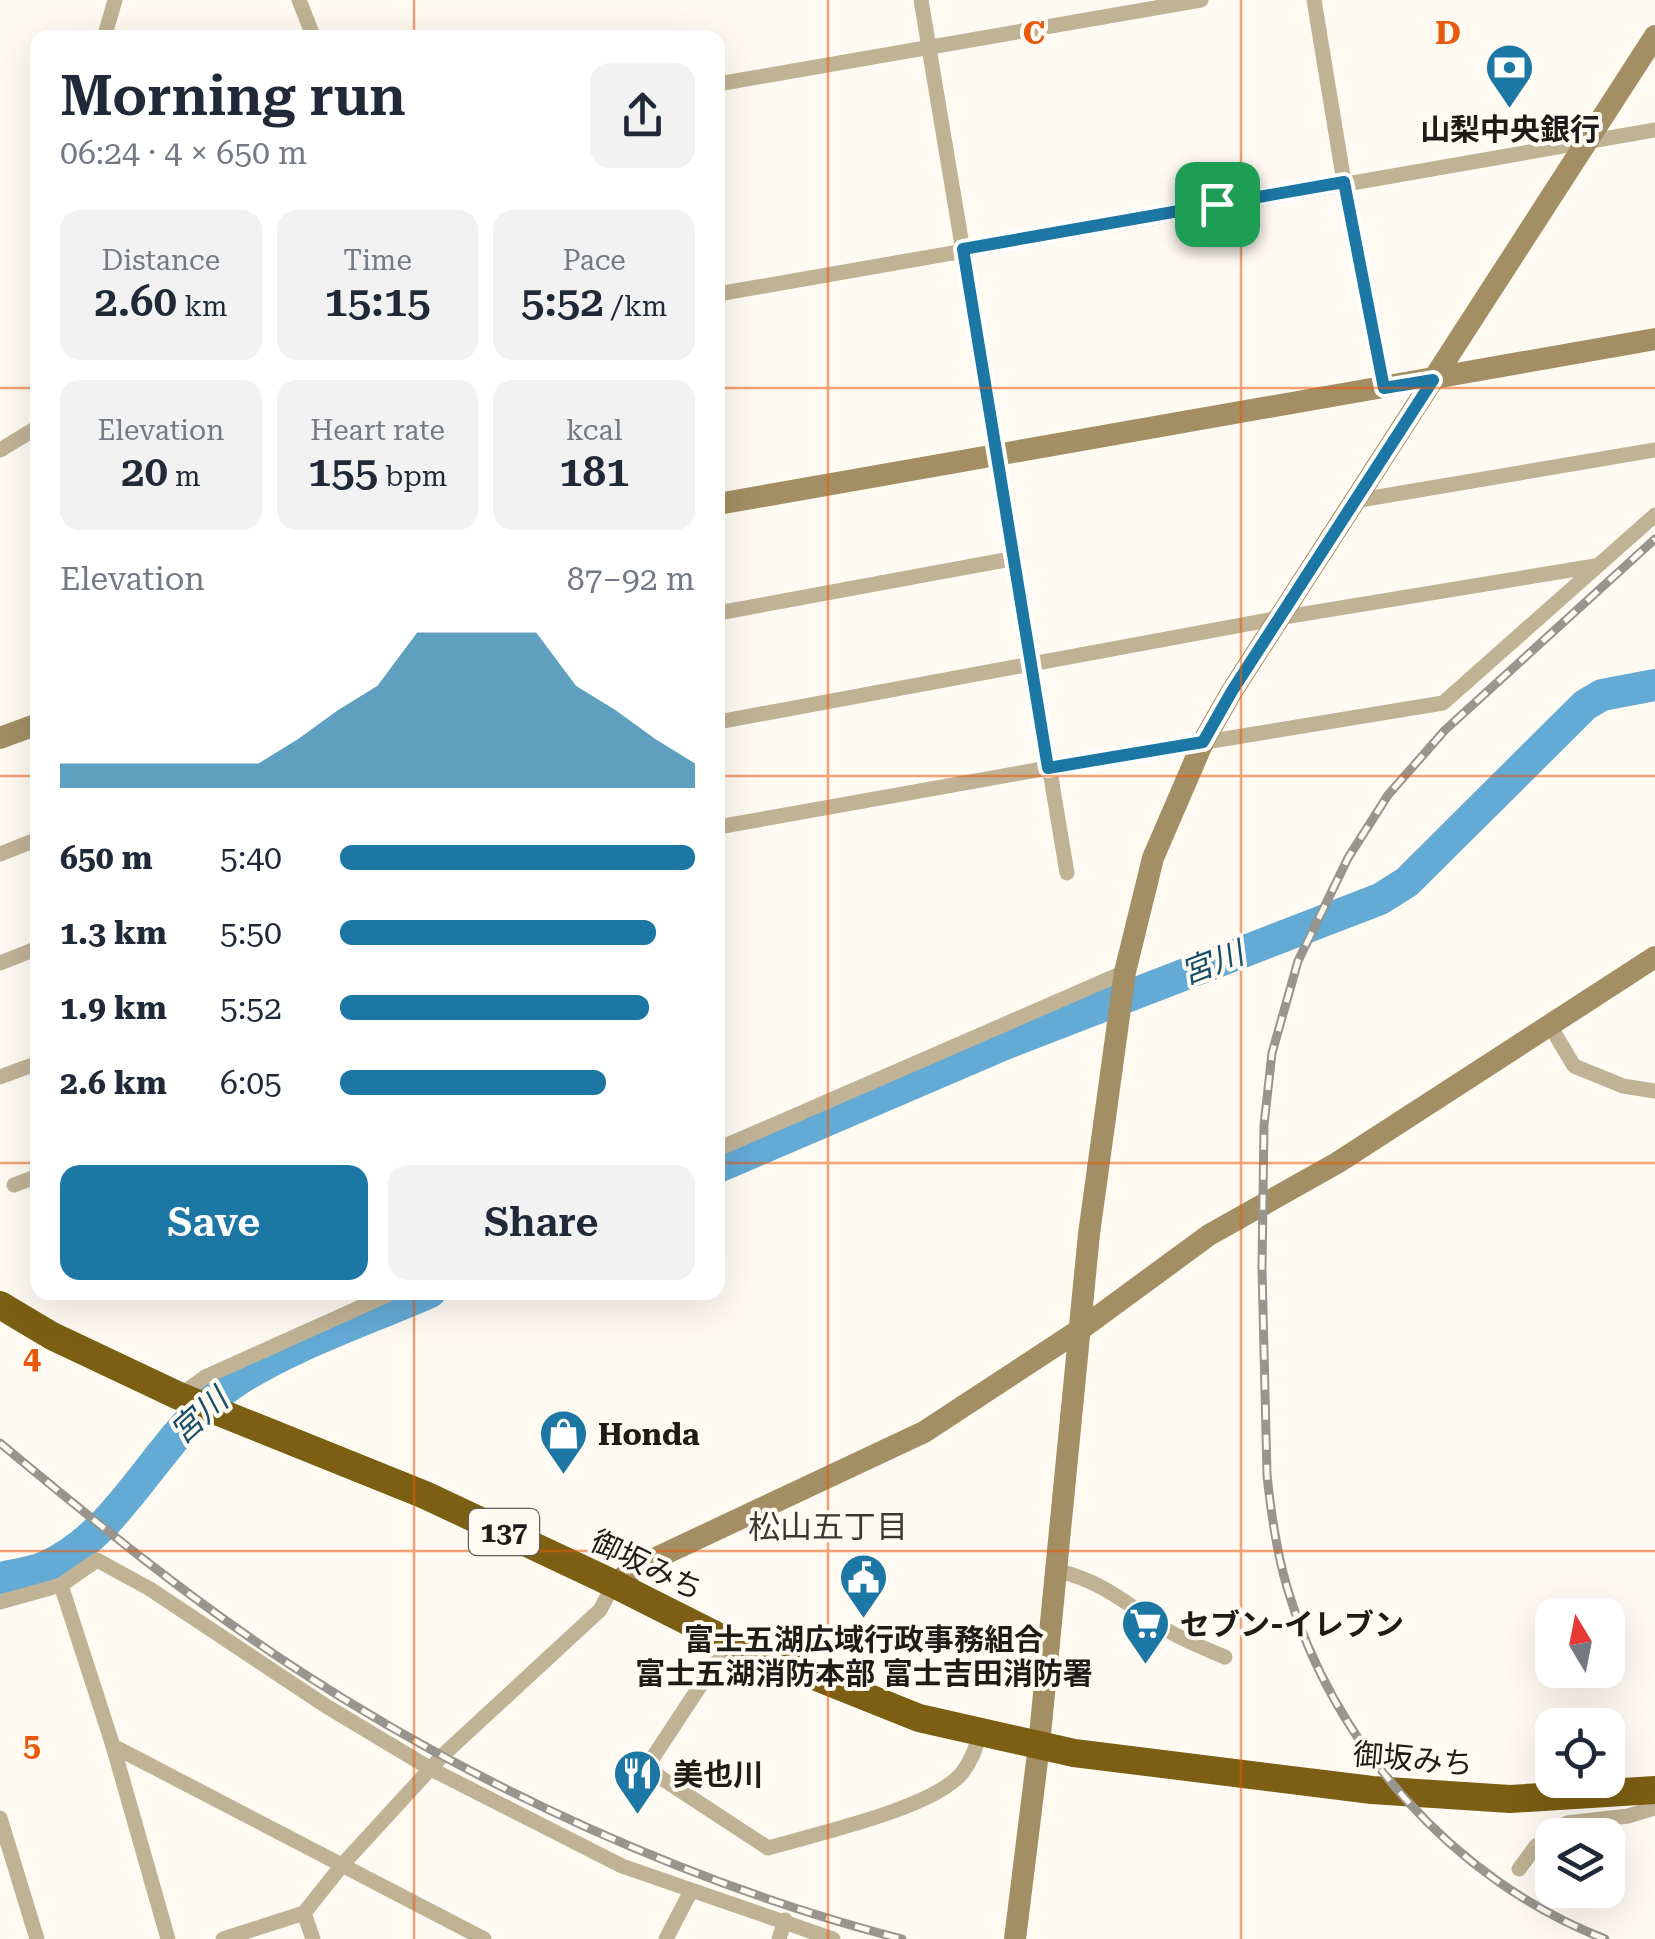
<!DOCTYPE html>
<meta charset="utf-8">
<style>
:root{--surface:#fff;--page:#f2f2f3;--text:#1f2937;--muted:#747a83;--accent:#1c77a5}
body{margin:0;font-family:"Roboto Serif","Noto Sans JP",serif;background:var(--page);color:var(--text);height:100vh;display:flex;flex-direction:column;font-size:38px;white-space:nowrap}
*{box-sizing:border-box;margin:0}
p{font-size:32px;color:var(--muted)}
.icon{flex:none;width:55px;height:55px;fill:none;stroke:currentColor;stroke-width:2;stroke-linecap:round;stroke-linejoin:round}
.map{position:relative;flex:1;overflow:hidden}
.panel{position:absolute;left:30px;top:30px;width:695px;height:1270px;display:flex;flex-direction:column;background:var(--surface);border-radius:20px;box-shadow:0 10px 40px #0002}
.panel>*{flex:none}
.needle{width:65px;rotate:350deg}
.tools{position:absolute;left:1535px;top:1598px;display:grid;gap:20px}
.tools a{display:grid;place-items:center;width:90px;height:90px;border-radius:20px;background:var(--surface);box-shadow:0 10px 40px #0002;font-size:50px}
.pin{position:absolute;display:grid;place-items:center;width:85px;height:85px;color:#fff;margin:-42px;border-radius:20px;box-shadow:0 5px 15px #0006}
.round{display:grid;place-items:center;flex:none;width:105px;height:105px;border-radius:20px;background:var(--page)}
.headline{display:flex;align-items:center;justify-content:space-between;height:170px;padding:0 30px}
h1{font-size:55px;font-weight:600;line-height:75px}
.stats{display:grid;grid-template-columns:repeat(3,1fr);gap:15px;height:170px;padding:10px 30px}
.stats div{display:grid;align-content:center;border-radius:20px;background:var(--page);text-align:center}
.stats b{font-size:42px;font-weight:600}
.stats small{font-size:28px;font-weight:400}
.stats p{font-size:28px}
.chart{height:280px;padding:20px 30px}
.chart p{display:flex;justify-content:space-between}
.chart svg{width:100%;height:180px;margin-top:10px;fill:var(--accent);opacity:.7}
.action{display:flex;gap:20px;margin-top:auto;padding:20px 30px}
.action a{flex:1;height:115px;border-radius:20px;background:var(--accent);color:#fff;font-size:40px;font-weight:600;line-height:115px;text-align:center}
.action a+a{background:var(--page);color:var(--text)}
ul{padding:0 30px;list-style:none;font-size:32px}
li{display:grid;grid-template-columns:160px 120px 1fr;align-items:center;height:75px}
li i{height:25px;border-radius:12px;background:var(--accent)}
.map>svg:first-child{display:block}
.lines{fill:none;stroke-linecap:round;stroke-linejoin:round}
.river{stroke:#63aad5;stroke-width:32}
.street{stroke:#c0b295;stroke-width:15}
.secondary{stroke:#a38f63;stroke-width:22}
.highway{stroke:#7c5f12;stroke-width:28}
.rail-casing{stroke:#98948f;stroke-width:9}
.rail{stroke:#fffaf2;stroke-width:5;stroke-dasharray:15;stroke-linecap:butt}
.route-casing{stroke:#fff;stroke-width:20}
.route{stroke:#1c77a5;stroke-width:12}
.grid{fill:none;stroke:#e8590c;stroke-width:2.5;stroke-opacity:0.55}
.labels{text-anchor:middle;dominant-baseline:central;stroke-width:8;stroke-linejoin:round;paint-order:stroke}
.shield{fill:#fffaf2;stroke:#625f5a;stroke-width:2.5}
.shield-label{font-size:28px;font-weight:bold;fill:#1e1c19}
.poi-label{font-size:30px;font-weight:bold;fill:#1e1c19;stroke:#fffaf2;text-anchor:start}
.street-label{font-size:30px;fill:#1e1c19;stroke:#fffaf2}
.water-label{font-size:32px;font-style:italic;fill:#164d6b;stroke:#fffaf2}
.neighbourhood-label{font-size:32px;fill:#3b3731;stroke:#fffaf2}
.grid-label{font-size:32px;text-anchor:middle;font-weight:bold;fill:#e8590c;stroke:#fffaf2;stroke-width:8;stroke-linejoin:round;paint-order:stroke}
</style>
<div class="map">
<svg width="1655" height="1939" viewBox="0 0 1655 1939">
<rect width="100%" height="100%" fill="#fffaf2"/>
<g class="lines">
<!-- river -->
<g class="river">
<path d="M718,1167L1007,1043L1380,899L1407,882L1585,705L1602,695L1655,685"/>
<path d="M0,1578C14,1575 31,1573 45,1567C124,1532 157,1436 229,1386C283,1348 369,1319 430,1292"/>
</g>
<!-- street -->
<g class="street">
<path d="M299,0L314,38"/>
<path d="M921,0L1067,873"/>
<path d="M1314,0L1344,182L1384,388"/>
<path d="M104,38L115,0"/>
<path d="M718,84L1201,0"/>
<path d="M718,294L1655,130"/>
<path d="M0,450L38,427"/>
<path d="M1354,501L1655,450"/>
<path d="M718,613L1016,558"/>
<path d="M718,722L1279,618L1595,566"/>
<path d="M718,827L1048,768L1443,703L1655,515"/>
<path d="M0,854L38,839"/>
<path d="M0,963L38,948"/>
<path d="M1549,1024L1574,1066L1623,1086L1655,1091"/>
<path d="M0,1077L38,1063"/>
<path d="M718,1149L1125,972"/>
<path d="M14,1185L38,1176"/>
<path d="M179,1396L205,1377L394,1292"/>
<path d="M1056,1570C1109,1584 1124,1603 1167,1630C1185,1641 1206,1649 1225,1657"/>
<path d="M61,1585L113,1746L168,1939"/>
<path d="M0,1602L61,1585L97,1560L150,1589L326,1706L431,1769L622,1866L833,1939"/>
<path d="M729,1642L646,1768L768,1848C815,1834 932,1809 962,1773C972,1760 977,1747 980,1731"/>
<path d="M113,1746L484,1939"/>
<path d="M0,1818L37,1939"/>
<path d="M1519,1869L1536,1846L1567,1823L1628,1816L1655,1808"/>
<path d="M304,1913L313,1939"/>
<path d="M223,1939L304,1913L343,1864L443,1755L600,1610L614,1584"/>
<path d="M666,1939L691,1891"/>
<path d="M779,1939L785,1920"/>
</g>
<!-- secondary -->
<g class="secondary">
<path d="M718,504L1655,339"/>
<path d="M0,738L38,724"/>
<path d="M614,1584L639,1566L924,1432L1081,1329L1209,1235L1337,1163L1655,957"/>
<path d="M1015,1939L1039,1745L1089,1234L1125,972L1153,858L1203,742L1232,691L1655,36"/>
</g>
<!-- highway -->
<path class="highway" d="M0,1305L52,1336L179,1396L425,1495L614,1584L729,1642L919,1718L1074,1753L1372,1790L1510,1799L1655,1790"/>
<defs>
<g id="rail">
<path d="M0,1443C95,1522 191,1600 295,1668C477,1787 692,1885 902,1939"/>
<path d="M1605,1939C1453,1880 1332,1743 1287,1587C1276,1550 1271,1513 1267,1475L1262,1268L1264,1125L1272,1053L1298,961L1348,858L1388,795L1445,730L1655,539"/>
</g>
</defs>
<!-- rail casing -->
<use href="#rail" class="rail-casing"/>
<!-- rail -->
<use href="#rail" class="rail"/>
</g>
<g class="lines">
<defs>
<path id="route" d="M1344,182L1384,388L1433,380L1232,691L1203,742L1048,768L963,249Z"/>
</defs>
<!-- route casing -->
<use href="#route" class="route-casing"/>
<!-- route -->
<use href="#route" class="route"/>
</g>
<!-- grid -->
<path class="grid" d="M414,0V38M828,0V1939M1241,0V1939M0,388H38M718,388H1655M0,776H38M718,776H1655M0,1163H38M718,1163H1655M414,1292V1939M0,1551H1655"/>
<!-- icons -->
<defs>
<symbol id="bank-pin" viewBox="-11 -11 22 30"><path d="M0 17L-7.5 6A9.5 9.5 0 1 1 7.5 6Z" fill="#1c77a5" stroke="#fffaf2"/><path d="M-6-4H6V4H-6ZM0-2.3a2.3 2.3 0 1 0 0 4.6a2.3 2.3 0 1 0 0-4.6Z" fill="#fff"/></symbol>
<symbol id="shop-pin" viewBox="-11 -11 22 30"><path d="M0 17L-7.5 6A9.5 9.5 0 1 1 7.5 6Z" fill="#1c77a5" stroke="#fffaf2"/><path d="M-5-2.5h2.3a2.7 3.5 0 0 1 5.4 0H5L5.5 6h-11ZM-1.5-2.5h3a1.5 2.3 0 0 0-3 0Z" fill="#fff"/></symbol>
<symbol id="civic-pin" viewBox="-11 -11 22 30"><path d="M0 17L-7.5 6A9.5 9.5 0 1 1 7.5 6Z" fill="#1c77a5" stroke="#fffaf2"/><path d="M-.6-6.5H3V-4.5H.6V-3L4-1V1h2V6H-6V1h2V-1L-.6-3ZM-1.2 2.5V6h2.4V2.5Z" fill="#fff"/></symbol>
<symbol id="supermarket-pin" viewBox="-11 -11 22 30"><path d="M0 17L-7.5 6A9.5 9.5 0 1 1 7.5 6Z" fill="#1c77a5" stroke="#fffaf2"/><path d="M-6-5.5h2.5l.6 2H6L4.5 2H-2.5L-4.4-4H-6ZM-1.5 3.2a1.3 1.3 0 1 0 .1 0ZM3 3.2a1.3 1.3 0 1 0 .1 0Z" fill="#fff"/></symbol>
<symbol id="restaurant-pin" viewBox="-11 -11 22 30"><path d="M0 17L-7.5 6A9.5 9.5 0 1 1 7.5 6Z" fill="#1c77a5" stroke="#fffaf2"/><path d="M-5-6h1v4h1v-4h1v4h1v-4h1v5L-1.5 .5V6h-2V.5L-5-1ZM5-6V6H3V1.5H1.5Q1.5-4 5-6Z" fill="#fff"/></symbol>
</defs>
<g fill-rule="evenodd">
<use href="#bank-pin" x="1482" y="40" width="55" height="75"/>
<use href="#shop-pin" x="536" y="1406" width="55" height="75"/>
<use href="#civic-pin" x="836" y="1550" width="55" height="75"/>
<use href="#supermarket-pin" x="1118" y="1596" width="55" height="75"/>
<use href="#restaurant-pin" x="610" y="1746" width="55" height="75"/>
</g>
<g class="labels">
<!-- shield labels -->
<rect class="shield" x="469" y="1509" width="70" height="46" rx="8"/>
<g class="shield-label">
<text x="504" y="1532">137</text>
</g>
<!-- poi labels -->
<g class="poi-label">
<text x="1510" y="129" text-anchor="middle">山梨中央銀行</text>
<text x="598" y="1434">Honda</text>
<text x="1180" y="1624">セブン-イレブン</text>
<text x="864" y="1639" text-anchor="middle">富士五湖広域行政事務組合<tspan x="864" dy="34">富士五湖消防本部 富士吉田消防署</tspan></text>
<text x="673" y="1774">美也川</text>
</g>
<!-- street labels -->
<g class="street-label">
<text transform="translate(647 1565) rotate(26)">御坂みち</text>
<text transform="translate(1413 1759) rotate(5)">御坂みち</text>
</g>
<!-- water labels -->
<g class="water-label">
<text transform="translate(1212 963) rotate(-21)">宮川</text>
<text transform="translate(199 1416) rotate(-42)">宮川</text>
</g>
<!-- neighbourhood labels -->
<g class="neighbourhood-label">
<text x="828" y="1527">松山五丁目</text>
</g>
</g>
<g class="grid-label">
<text x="1034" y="44">C</text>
<text x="1448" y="44">D</text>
<text x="32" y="1369">4</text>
<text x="32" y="1756">5</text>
</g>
</svg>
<div class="tools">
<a><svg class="needle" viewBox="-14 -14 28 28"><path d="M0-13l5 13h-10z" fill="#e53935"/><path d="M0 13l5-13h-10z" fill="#747a83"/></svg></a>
<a><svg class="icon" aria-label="locate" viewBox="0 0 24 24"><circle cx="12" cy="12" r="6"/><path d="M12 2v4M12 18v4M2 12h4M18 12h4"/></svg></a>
<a><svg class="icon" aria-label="layers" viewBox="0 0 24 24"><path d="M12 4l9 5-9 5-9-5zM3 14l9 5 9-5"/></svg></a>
</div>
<div class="pin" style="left:1217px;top:204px;background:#1e9e55"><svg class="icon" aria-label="arrive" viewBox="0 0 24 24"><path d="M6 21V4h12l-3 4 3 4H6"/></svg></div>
<section class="panel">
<div class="headline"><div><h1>Morning run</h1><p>06:24 · 4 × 650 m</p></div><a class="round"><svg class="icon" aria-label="share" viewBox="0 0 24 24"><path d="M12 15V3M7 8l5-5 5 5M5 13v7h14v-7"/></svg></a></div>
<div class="stats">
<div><p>Distance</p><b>2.60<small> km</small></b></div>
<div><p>Time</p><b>15:15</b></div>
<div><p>Pace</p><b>5:52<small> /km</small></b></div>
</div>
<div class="stats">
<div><p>Elevation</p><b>20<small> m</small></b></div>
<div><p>Heart rate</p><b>155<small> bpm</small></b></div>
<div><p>kcal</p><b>181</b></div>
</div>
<div class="chart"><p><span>Elevation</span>87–92 m</p>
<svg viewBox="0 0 160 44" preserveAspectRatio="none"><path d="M0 44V38L10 38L20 38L30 38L40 38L50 38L60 32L70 25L80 19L90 6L100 6L110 6L120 6L130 19L140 25L150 32L160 38V44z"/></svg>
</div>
<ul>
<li><b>650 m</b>5:40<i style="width:100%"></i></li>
<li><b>1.3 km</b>5:50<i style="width:89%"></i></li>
<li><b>1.9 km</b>5:52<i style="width:87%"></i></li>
<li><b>2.6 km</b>6:05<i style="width:75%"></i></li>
</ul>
<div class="action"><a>Save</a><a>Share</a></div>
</section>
</div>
